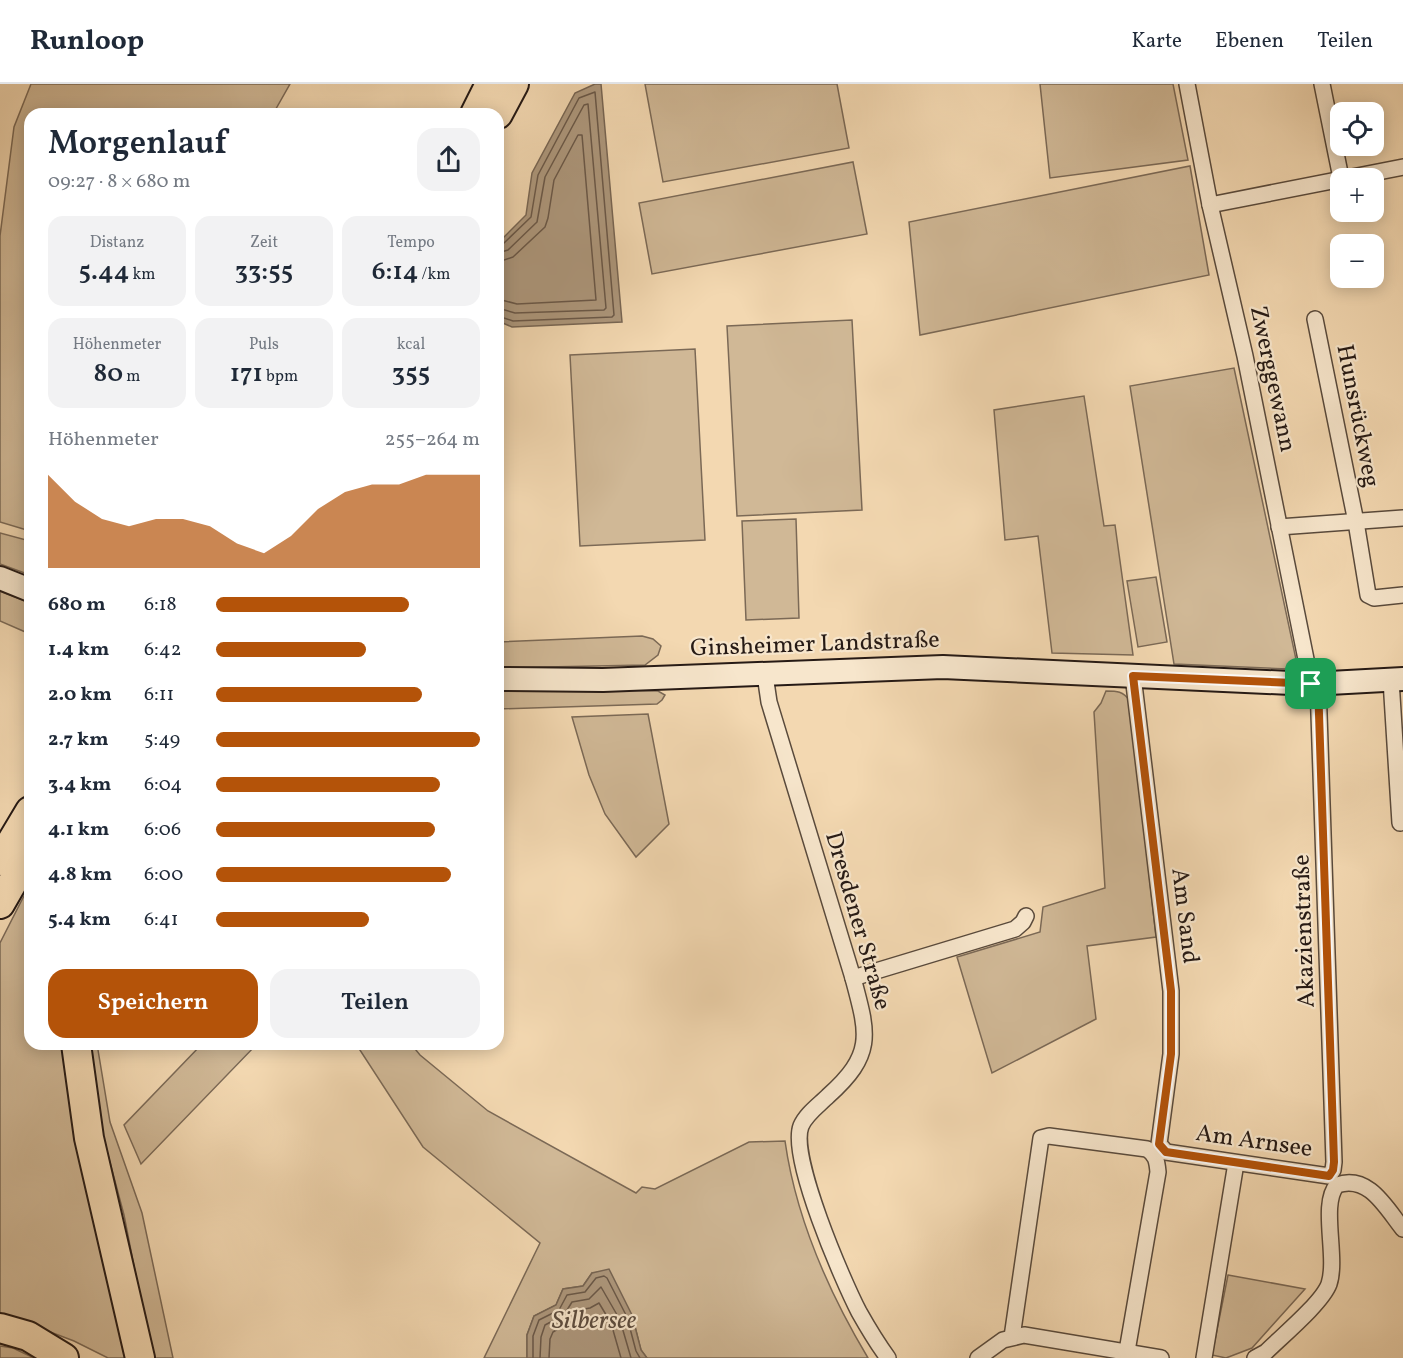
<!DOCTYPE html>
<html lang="de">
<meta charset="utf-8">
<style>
:root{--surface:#fff;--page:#f2f2f3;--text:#1f2937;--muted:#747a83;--line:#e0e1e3;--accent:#b45309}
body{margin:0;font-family:Vollkorn,serif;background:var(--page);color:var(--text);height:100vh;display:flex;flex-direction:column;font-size:22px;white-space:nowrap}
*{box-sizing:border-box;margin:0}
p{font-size:20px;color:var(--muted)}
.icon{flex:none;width:33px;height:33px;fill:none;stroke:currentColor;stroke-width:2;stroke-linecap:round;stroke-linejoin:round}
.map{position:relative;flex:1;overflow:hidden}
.side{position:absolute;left:24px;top:24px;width:480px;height:942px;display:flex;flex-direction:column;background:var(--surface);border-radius:18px;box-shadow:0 3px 15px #0003}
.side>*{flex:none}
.fabs{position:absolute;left:1330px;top:18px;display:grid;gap:12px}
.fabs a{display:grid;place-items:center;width:54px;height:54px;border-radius:12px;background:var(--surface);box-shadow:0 3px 15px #0003;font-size:30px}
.pin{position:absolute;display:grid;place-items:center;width:51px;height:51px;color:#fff;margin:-26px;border-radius:12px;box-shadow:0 3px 9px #0006}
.round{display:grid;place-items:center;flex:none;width:63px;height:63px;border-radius:18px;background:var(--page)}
.summary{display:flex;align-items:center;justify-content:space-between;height:102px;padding:0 24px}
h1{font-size:33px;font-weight:600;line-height:45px}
.figures{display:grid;grid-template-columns:repeat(3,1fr);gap:9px;height:102px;padding:6px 24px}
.figures div{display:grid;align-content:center;border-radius:15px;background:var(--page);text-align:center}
.figures b{font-size:26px;font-weight:600}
.figures small{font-size:16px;font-weight:400}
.figures p{font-size:16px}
.chart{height:168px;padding:12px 24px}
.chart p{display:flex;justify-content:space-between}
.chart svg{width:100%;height:108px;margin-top:6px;fill:var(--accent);opacity:.7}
.action{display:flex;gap:12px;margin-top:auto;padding:12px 24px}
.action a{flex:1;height:69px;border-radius:18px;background:var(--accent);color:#fff;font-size:24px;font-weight:600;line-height:69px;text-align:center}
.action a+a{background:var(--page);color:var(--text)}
ul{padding:0 24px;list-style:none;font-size:20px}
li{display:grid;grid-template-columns:96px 72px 1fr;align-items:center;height:45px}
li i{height:15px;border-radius:8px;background:var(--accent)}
header{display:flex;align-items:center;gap:36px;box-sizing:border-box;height:84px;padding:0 30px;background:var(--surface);border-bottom:2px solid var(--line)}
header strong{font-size:28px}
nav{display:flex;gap:33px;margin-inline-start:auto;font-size:21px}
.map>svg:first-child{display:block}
.green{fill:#d0b896;stroke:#7b6956;stroke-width:1.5}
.water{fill:#ad977c;stroke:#776553;stroke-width:1.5}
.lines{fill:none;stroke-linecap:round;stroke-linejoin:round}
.shore{stroke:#6a5848;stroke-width:1.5}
.street-casing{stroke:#594a3c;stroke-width:18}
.secondary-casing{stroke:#261a15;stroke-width:26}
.highway-casing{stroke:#261a15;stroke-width:32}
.street{stroke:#f7e6cc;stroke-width:15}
.secondary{stroke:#f7e6cc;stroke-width:22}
.highway{stroke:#f3d8b1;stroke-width:28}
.route-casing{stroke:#fff;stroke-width:12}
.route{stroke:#b45309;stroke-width:8}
.labels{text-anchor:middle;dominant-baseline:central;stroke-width:4.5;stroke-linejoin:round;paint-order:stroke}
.street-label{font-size:24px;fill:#261a15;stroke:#f7e6cc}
.water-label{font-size:26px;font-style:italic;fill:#5c4c3e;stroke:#f7e6cc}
</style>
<header>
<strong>Runloop</strong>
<nav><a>Karte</a><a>Ebenen</a><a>Teilen</a></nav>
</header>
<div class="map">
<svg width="1403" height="1274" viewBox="0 0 1403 1274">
<rect width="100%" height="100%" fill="#f3d8b1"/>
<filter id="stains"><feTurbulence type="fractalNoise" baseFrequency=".00333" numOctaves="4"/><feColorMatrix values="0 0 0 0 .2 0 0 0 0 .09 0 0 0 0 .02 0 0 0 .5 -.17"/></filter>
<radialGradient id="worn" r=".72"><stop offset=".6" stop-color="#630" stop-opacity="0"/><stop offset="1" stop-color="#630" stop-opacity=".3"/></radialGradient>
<!-- green -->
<g class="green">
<path d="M31,0H290L273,30H30V447L0,438V152L14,43Z"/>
<path d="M645,0H837L849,64L663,98Z"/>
<path d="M1040,0H1173L1188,76L1050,94Z"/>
<path d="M853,78L867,150L652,190L639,119Z"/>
<path d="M1190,82L1209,191L920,251L909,138Z"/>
<path d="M852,236L862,426L737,432L727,242Z"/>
<path d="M695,265L705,456L580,462L570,271Z"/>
<path d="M1234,284L1297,580L1287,585L1174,580L1130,302Z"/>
<path d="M1084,312L1104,442L1115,441L1133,571L1052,569L1038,452L1005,456L994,326Z"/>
<path d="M796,435L799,534L746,536L742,437Z"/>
<path d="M0,449L30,457V491L0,480Z"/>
<path d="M1156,493L1167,558L1138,563L1127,497Z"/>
<path d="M0,507L30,519V550L0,537Z"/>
<path d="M642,552L653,555L661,562L658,571L645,581L498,584V558Z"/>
<path d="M498,600L583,605L658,607L665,611L662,616L657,620L498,625Z"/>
<path d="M1106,607C1117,607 1123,607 1130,617L1156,853L1087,862L1096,935L992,989L957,873L1040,848L1043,823L1105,804L1094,628L1101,619Z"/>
<path d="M648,630L669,740L636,773L605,730L589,691L572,633Z"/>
<path d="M30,800V960H66L130,1274H108L74,1257L0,1229V859Z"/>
<path d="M90,960H97L110,1038L142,1129L173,1274H152L124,1131L100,1041Z"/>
<path d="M202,960H257L141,1080L124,1041Z"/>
<path d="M356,960H411L420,971L488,1027L636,1109L642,1103L655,1105L749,1058L785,1057C796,1135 828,1207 868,1274H647L641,1266L632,1231L592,1189L583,1202L563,1205L556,1221L534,1232L527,1251V1274H484L540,1159L423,1063Z"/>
<path d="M1228,1191L1305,1205L1252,1264L1226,1274L1212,1271Z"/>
<path d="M0,1262L13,1264L34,1274H0Z"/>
</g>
<!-- water -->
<g class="water">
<path d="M595,0H601L622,238L512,243L498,237V159L526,131L532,89L575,9Z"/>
<path d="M609,1185L632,1231L641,1266L647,1274H527V1251L534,1232L556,1221L563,1205L583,1202L592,1189Z"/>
</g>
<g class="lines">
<!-- shore -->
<g class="shore">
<path d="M498,161L504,159L531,133L538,91L579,14L595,8L614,231L612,233L513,237L498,232"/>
<path d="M498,169L508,166L537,138L545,93L584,21L588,20L606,224L604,226L515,229L498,224"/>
<path d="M498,178L513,173L545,143L548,134L554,96L578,51H582L596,216L517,220L498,215"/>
<path d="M533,1274V1252L539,1236L559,1226L567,1211L585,1208L596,1194L604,1192L607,1194L627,1233L636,1267L640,1274"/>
<path d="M540,1274L541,1253L545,1241L564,1231L572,1218L589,1215L601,1203L620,1236L631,1274"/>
<path d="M549,1274L550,1255L553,1248L570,1238L579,1226L590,1224L599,1219L611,1239L621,1274"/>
</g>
<defs>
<g id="street">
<path d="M1187,0L1210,121L1245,272L1311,600"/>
<path d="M1322,0L1341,94"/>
<path d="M1210,121L1403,83"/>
<path d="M1315,235L1356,438L1368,511L1374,514L1403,511"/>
<path d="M1279,443L1403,434"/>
<path d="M765,591L769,618L853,894C868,950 875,970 828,1012C819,1021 806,1030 801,1042C789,1073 843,1197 859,1228C868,1244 877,1259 888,1274"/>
<path d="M1133,592L1171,907V970L1159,1060L1166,1068L1329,1092L1333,1086L1334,1078L1318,600"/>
<path d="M1391,596L1400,739"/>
<path d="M853,894L1015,845L1023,838L1026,832"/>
<path d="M1012,1253L1041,1054L1049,1052L1147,1065C1156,1071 1157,1077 1158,1088L1127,1267"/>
<path d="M978,1274L1003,1256L1024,1251L1161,1274"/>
<path d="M1204,1274L1236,1079"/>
<path d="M1255,1274L1266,1268C1281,1253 1322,1219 1329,1200C1338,1173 1320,1120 1337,1101C1369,1090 1386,1124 1403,1145"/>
</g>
<g id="secondary">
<path d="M0,494L30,506"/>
<path d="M498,595L603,596L943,583L1311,600L1403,595"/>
</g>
<g id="highway">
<path d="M475,30L490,0"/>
<path d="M498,30L514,0"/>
<path d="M0,777L30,727"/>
<path d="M0,820L30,768"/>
<path d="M76,960L89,1054L140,1274"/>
<path d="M0,1244L28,1252L64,1274"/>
</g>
</defs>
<!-- street casing -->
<use href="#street" class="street-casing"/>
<!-- secondary casing -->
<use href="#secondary" class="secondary-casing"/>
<!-- highway casing -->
<use href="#highway" class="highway-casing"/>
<!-- street -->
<use href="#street" class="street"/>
<!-- secondary -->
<use href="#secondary" class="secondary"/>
<!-- highway -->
<use href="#highway" class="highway"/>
</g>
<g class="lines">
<defs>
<path id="route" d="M1133,592L1318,600L1334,1078L1333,1086L1329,1092L1166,1068L1159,1060L1171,970V907Z"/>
</defs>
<!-- route casing -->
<use href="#route" class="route-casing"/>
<!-- route -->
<use href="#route" class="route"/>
</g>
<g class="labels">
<!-- street labels -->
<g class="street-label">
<text transform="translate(1272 295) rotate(78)">Zwerggewann</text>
<text transform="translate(1357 332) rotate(79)">Hunsrückweg</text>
<text transform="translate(815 561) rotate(-2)">Ginsheimer Landstraße</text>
<text transform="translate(1184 832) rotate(83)">Am Sand</text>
<text transform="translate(857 837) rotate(74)">Dresdener Straße</text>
<text transform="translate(1305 847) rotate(-92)">Akazienstraße</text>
<text transform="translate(1254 1058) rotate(8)">Am Arnsee</text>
</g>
<!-- water labels -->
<g class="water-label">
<text x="594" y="1237">Silbersee</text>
</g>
</g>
<rect width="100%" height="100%" filter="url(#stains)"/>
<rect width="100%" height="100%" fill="url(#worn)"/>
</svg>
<div class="fabs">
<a><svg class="icon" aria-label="locate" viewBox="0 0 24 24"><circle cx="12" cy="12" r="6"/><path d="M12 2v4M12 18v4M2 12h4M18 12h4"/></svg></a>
<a>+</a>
<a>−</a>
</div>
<div class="pin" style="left:1311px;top:600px;background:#1e9e55"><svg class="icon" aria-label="arrive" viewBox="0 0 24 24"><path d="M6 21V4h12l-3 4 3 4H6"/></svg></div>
<section class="side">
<div class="summary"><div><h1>Morgenlauf</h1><p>09:27 · 8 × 680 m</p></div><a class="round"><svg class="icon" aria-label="share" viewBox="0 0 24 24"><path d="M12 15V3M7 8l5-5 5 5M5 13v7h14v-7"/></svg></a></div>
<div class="figures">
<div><p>Distanz</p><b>5.44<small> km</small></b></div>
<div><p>Zeit</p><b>33:55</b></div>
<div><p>Tempo</p><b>6:14<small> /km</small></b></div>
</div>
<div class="figures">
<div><p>Höhenmeter</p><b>80<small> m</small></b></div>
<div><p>Puls</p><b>171<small> bpm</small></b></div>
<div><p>kcal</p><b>355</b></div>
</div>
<div class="chart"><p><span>Höhenmeter</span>255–264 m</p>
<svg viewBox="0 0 160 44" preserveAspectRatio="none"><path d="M0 44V6L10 17L20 24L30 27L40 24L50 24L60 27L70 34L80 38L90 31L100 20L110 13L120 10L130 10L140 6L150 6L160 6V44z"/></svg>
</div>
<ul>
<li><b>680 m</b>6:18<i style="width:73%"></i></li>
<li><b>1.4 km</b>6:42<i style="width:57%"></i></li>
<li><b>2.0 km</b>6:11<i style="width:78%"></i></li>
<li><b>2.7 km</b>5:49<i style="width:100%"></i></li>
<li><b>3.4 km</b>6:04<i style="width:85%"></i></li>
<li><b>4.1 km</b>6:06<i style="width:83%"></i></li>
<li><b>4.8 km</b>6:00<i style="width:89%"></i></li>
<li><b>5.4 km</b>6:41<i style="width:58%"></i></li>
</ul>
<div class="action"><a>Speichern</a><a>Teilen</a></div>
</section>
</div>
